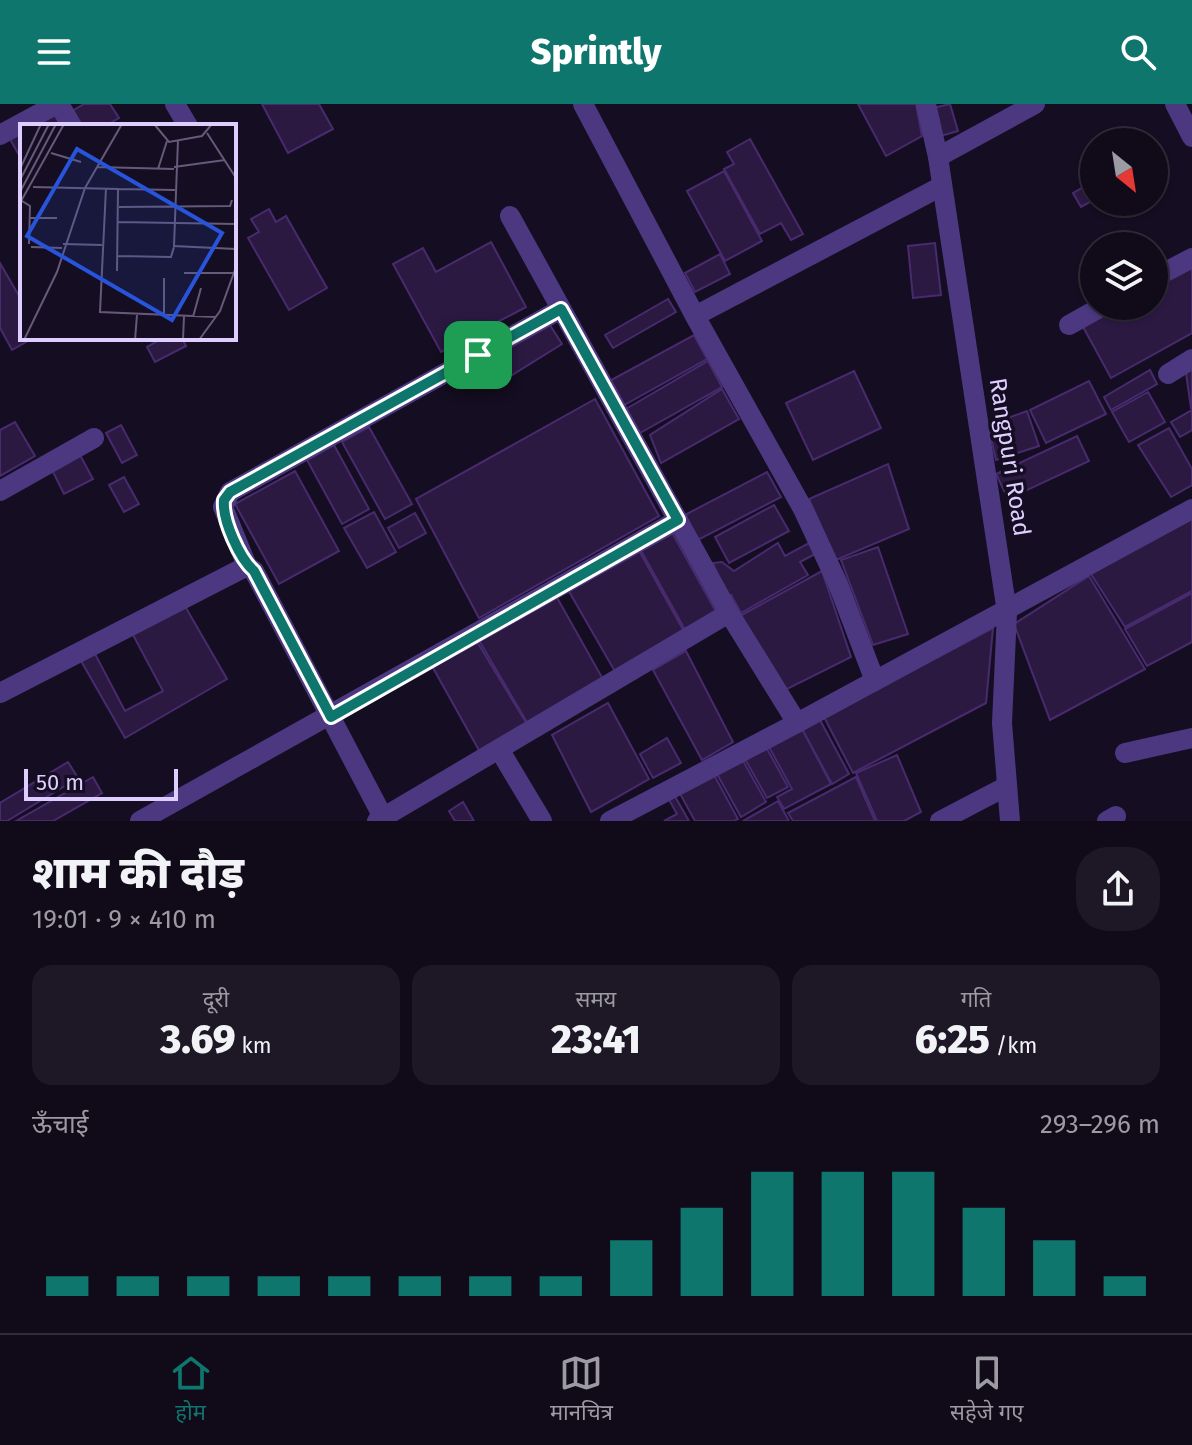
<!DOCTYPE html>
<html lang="hi">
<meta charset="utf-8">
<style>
:root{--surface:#100a19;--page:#1e1826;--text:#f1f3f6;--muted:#9c9aa2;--line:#302b38;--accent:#0f766e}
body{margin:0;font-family:"Fira Sans","Noto Sans Devanagari",sans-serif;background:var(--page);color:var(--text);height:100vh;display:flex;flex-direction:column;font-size:30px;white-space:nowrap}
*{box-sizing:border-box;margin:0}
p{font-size:26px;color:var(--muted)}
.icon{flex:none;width:44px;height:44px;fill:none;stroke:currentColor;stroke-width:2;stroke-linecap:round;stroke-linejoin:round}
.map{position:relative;height:717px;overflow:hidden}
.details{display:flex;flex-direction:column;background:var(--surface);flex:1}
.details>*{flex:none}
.needle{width:52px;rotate:150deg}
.fabs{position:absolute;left:1080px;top:24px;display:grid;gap:16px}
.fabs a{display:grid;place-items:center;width:88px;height:88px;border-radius:50%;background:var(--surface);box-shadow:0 2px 6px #0004,0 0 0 2px var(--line);font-size:40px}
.scale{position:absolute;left:24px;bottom:20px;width:154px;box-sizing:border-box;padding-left:8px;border:4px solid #deceff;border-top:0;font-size:22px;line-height:28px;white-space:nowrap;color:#deceff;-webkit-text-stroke:6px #150d21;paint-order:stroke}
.pin{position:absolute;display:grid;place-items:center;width:68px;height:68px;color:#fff;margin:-34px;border-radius:16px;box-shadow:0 4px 12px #0006}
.round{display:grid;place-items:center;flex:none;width:84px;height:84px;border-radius:32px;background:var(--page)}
.headline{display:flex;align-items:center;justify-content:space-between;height:136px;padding:0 32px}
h1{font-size:44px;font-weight:800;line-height:60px}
.metrics{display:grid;grid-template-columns:repeat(3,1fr);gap:12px;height:136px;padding:8px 32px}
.metrics div{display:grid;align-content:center;border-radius:20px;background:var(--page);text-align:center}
.metrics b{font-size:40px;font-weight:800}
.metrics small{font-size:22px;font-weight:400}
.metrics p{font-size:22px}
.chart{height:224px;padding:16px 32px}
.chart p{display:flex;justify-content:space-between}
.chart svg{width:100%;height:144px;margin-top:8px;stroke:var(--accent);stroke-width:6}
header{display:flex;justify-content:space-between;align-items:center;height:104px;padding:0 32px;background:var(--accent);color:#fff;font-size:36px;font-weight:800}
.dock{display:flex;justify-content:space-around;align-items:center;height:112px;border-top:2px solid var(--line);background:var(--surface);font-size:22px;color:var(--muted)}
.dock a{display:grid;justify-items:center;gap:4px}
.dock .on{color:var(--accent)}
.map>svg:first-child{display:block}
.building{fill:#2b1942;stroke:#482b6e;stroke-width:2;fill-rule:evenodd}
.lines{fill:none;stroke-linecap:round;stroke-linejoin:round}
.minor{stroke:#4b3880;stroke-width:20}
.route-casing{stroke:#fff;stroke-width:16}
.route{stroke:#0f766e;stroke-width:10}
.labels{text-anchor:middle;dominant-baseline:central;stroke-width:7;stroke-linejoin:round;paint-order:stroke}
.street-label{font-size:24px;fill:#deceff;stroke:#150d21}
.inset-road{fill:none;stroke:#655a7a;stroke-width:2}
.view{fill:#2754da;fill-opacity:0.15;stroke:#2754da;stroke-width:4}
.inset-edge{fill:none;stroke:#deceff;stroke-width:4}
</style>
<header><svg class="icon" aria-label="menu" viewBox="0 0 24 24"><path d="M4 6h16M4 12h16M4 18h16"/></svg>Sprintly<svg class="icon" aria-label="search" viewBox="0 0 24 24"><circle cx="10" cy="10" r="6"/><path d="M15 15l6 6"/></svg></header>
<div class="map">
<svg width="1192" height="717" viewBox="0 0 1192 717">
<rect width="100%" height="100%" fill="#150d21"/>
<!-- building -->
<g class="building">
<path d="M84,0H110L119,14L105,22H81L72,7Z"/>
<path d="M262,0H319L333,25L288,49Z"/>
<path d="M858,0H916L922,32L886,52Z"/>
<path d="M950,0L958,27L937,33L929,5Z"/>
<path d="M54,10L61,22H32Z"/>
<path d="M1134,24L1142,38H1110Z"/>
<path d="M22,28V49L19,51L10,35Z"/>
<path d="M750,35L803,130L791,136L781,119L760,130L724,65L734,60L727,48Z"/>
<path d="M724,67L762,137L725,157L687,87Z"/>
<path d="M1094,77V96L1081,103L1073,89Z"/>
<path d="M269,105L276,118L286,112L327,184L289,206L248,134L259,128L251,115Z"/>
<path d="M491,138L526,203L441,248L393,160L423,144L436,168Z"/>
<path d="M935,139L941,191L913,194L908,142Z"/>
<path d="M720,150L730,170L695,188L685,169Z"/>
<path d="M1192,156V229L1111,274L1081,219L1110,202H1154V178Z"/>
<path d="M0,159L22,197V234H33L12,246L0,224Z"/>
<path d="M668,195L676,208L613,244L605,231Z"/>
<path d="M548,218L562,240L512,271L499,249Z"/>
<path d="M694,231L707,255L617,305L604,280Z"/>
<path d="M163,234H182L186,242L155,258L147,243Z"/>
<path d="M708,257L722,283L640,329L626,305Z"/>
<path d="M1192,261V304H1191L1185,262Z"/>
<path d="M1150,266L1157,280L1111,306L1104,293Z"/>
<path d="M854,267L881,324L813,356L786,299Z"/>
<path d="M1089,277L1106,310L1046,339L1030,306Z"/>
<path d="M722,285L739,315L661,359L650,331Z"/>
<path d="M1148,288L1165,318L1129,338L1112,308Z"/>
<path d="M595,295L659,412L479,514L416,395Z"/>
<path d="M1192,306V326L1180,333L1171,318Z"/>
<path d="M1027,307L1039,342L996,356L988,321Z"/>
<path d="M15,318L35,352L0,372V326Z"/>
<path d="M121,321L137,351L122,359L106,329Z"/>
<path d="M369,323L412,400L385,415L342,338Z"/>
<path d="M1169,324L1192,365V381L1171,393L1138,341Z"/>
<path d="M1077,332L1089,357L1008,395L996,370Z"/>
<path d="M334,341L369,405L342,420L307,356Z"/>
<path d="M80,351L93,375L64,390L52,366Z"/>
<path d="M888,360L909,425L836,456L809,395Z"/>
<path d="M295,367L339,447L279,480L235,400Z"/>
<path d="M767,368L781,393L694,438L681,413Z"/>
<path d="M124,373L139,400L124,408L109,381Z"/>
<path d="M774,401L789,427L729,459L715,433Z"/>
<path d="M374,408L396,448L367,464L344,424Z"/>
<path d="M415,409L426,429L399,444L388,424Z"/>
<path d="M1192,412V487L1125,523L1091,470Z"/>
<path d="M670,425L719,513L688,531L639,443Z"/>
<path d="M778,439L785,452L809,439L815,450L800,458L808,471L741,509L731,491L726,494L713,459L722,458L734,467Z"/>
<path d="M637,443L686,531L617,571L567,484Z"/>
<path d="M878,443L908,530L873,541L841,456Z"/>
<path d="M822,467L851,553L781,588L738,513Z"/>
<path d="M1089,472L1145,565L1050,616L1014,520Z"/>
<path d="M1192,489V538L1147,562L1125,525Z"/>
<path d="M555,490L604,577L528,620L477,533Z"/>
<path d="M182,497L227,575L125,634L80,555ZM132,529L163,587L125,607L94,548Z"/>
<path d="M993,524L986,599L853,669L824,613Z"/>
<path d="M476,536L527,620L480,648L432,562Z"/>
<path d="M686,547L733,638L702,656L653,566Z"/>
<path d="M608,599L649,675L591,708L552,631Z"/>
<path d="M820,616L849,670L832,680L802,625Z"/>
<path d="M802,625L831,680L784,705L777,693L792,685L769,643Z"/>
<path d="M667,634L681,659L653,674L640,650Z"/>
<path d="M766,643L788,683L767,694L745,655Z"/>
<path d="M897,651L921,708L904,717H877L856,669Z"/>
<path d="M742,655L766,698L741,713L717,670Z"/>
<path d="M68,658L78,674L7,717H0V699Z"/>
<path d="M713,669L738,715L734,717H695L679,688Z"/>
<path d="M93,673L102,689L53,717H16Z"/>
<path d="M856,673L875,717H793L788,709Z"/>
<path d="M673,689L689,717H664L677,710L667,692Z"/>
<path d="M778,697L789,717H743Z"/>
<path d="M463,698L474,717H455L449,707Z"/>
</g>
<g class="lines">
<!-- minor -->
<g class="minor">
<path d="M59,0L72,22"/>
<path d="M175,0L188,22"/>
<path d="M583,0L695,212L803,405L838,480L875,577"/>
<path d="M926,0L938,53L1007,508L1002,619L1010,717"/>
<path d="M1175,0L1192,33"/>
<path d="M0,31L57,0"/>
<path d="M938,53L1035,0"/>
<path d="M510,112L729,509L797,619L1192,405"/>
<path d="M1154,174L1192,154"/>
<path d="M695,212L940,83"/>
<path d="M1069,221L1103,202"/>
<path d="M1168,270L1192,255"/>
<path d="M0,387L94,334"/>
<path d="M247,462L223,403L230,388L561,205"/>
<path d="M0,589L247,462L254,467L385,717"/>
<path d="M499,645L542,717"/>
<path d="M1125,649L1192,634"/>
<path d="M140,717L678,416"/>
<path d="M377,717L729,509"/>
<path d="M610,717L797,619"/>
<path d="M940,717L1007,682"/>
<path d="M1107,717L1116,712"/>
</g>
</g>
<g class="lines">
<defs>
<path id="route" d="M561,205L678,416L331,613L254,467C240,455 222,416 224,396L230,388Z"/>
</defs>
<!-- route casing -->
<use href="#route" class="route-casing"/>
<!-- route -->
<use href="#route" class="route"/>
</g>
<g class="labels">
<!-- street labels -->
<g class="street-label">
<text transform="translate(1010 353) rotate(81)">Rangpuri Road</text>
</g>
</g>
<!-- overview -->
<g transform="translate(20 20)">
<rect width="216" height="216" fill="#150d21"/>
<path class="inset-road" d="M134,0L149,18L182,12L192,0M187,9L216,54M158,16L154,122L216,125M31,29L61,38M77,43L154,45M154,43L205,36M0,45L21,0M138,45L147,17M0,56L29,0M13,63L98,65L97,147M86,64L80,188L196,193M98,65L155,66M0,68L36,0M2,77L10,82L9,120M0,79L44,0M99,83L210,82L212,76M10,94H37M98,98L216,100M43,120L82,121M11,123L42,124M98,132L151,133L154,123M164,149H214M144,154V192M173,193L181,164M4,216L37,148L65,64L102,0M115,216L117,191M163,216L164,192M179,216L200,187L216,143"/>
<path class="view" d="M57,25L202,109L152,196L7,112Z"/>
<rect width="216" height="216" class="inset-edge"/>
</g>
</svg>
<div class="fabs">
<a><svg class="needle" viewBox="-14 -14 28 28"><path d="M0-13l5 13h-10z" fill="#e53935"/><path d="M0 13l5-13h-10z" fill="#9c9aa2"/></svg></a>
<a><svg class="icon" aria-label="layers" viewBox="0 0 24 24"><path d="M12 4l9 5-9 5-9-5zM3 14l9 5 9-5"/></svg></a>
</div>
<div class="scale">50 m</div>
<div class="pin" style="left:478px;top:251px;background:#1e9e55"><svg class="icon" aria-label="arrive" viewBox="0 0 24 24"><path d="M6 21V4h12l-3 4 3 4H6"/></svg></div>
</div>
<section class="details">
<div class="headline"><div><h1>शाम की दौड़</h1><p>19:01 · 9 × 410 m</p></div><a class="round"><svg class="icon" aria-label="share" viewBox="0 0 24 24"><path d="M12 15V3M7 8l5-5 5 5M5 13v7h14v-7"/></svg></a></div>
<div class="metrics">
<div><p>दूरी</p><b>3.69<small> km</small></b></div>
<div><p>समय</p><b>23:41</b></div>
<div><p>गति</p><b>6:25<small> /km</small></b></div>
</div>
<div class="chart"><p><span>ऊँचाई</span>293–296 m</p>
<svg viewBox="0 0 160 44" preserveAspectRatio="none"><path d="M5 44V38M15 44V38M25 44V38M35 44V38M45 44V38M55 44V38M65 44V38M75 44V38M85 44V27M95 44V17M105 44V6M115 44V6M125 44V6M135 44V17M145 44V27M155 44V38"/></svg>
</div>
</section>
<nav class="dock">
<a class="on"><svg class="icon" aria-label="home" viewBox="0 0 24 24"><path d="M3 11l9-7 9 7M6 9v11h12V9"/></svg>होम</a>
<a><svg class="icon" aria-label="map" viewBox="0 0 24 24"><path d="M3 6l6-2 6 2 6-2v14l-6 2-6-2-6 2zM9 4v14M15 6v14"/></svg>मानचित्र</a>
<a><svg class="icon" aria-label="saved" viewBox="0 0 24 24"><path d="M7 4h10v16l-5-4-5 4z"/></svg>सहेजे गए</a>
</nav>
